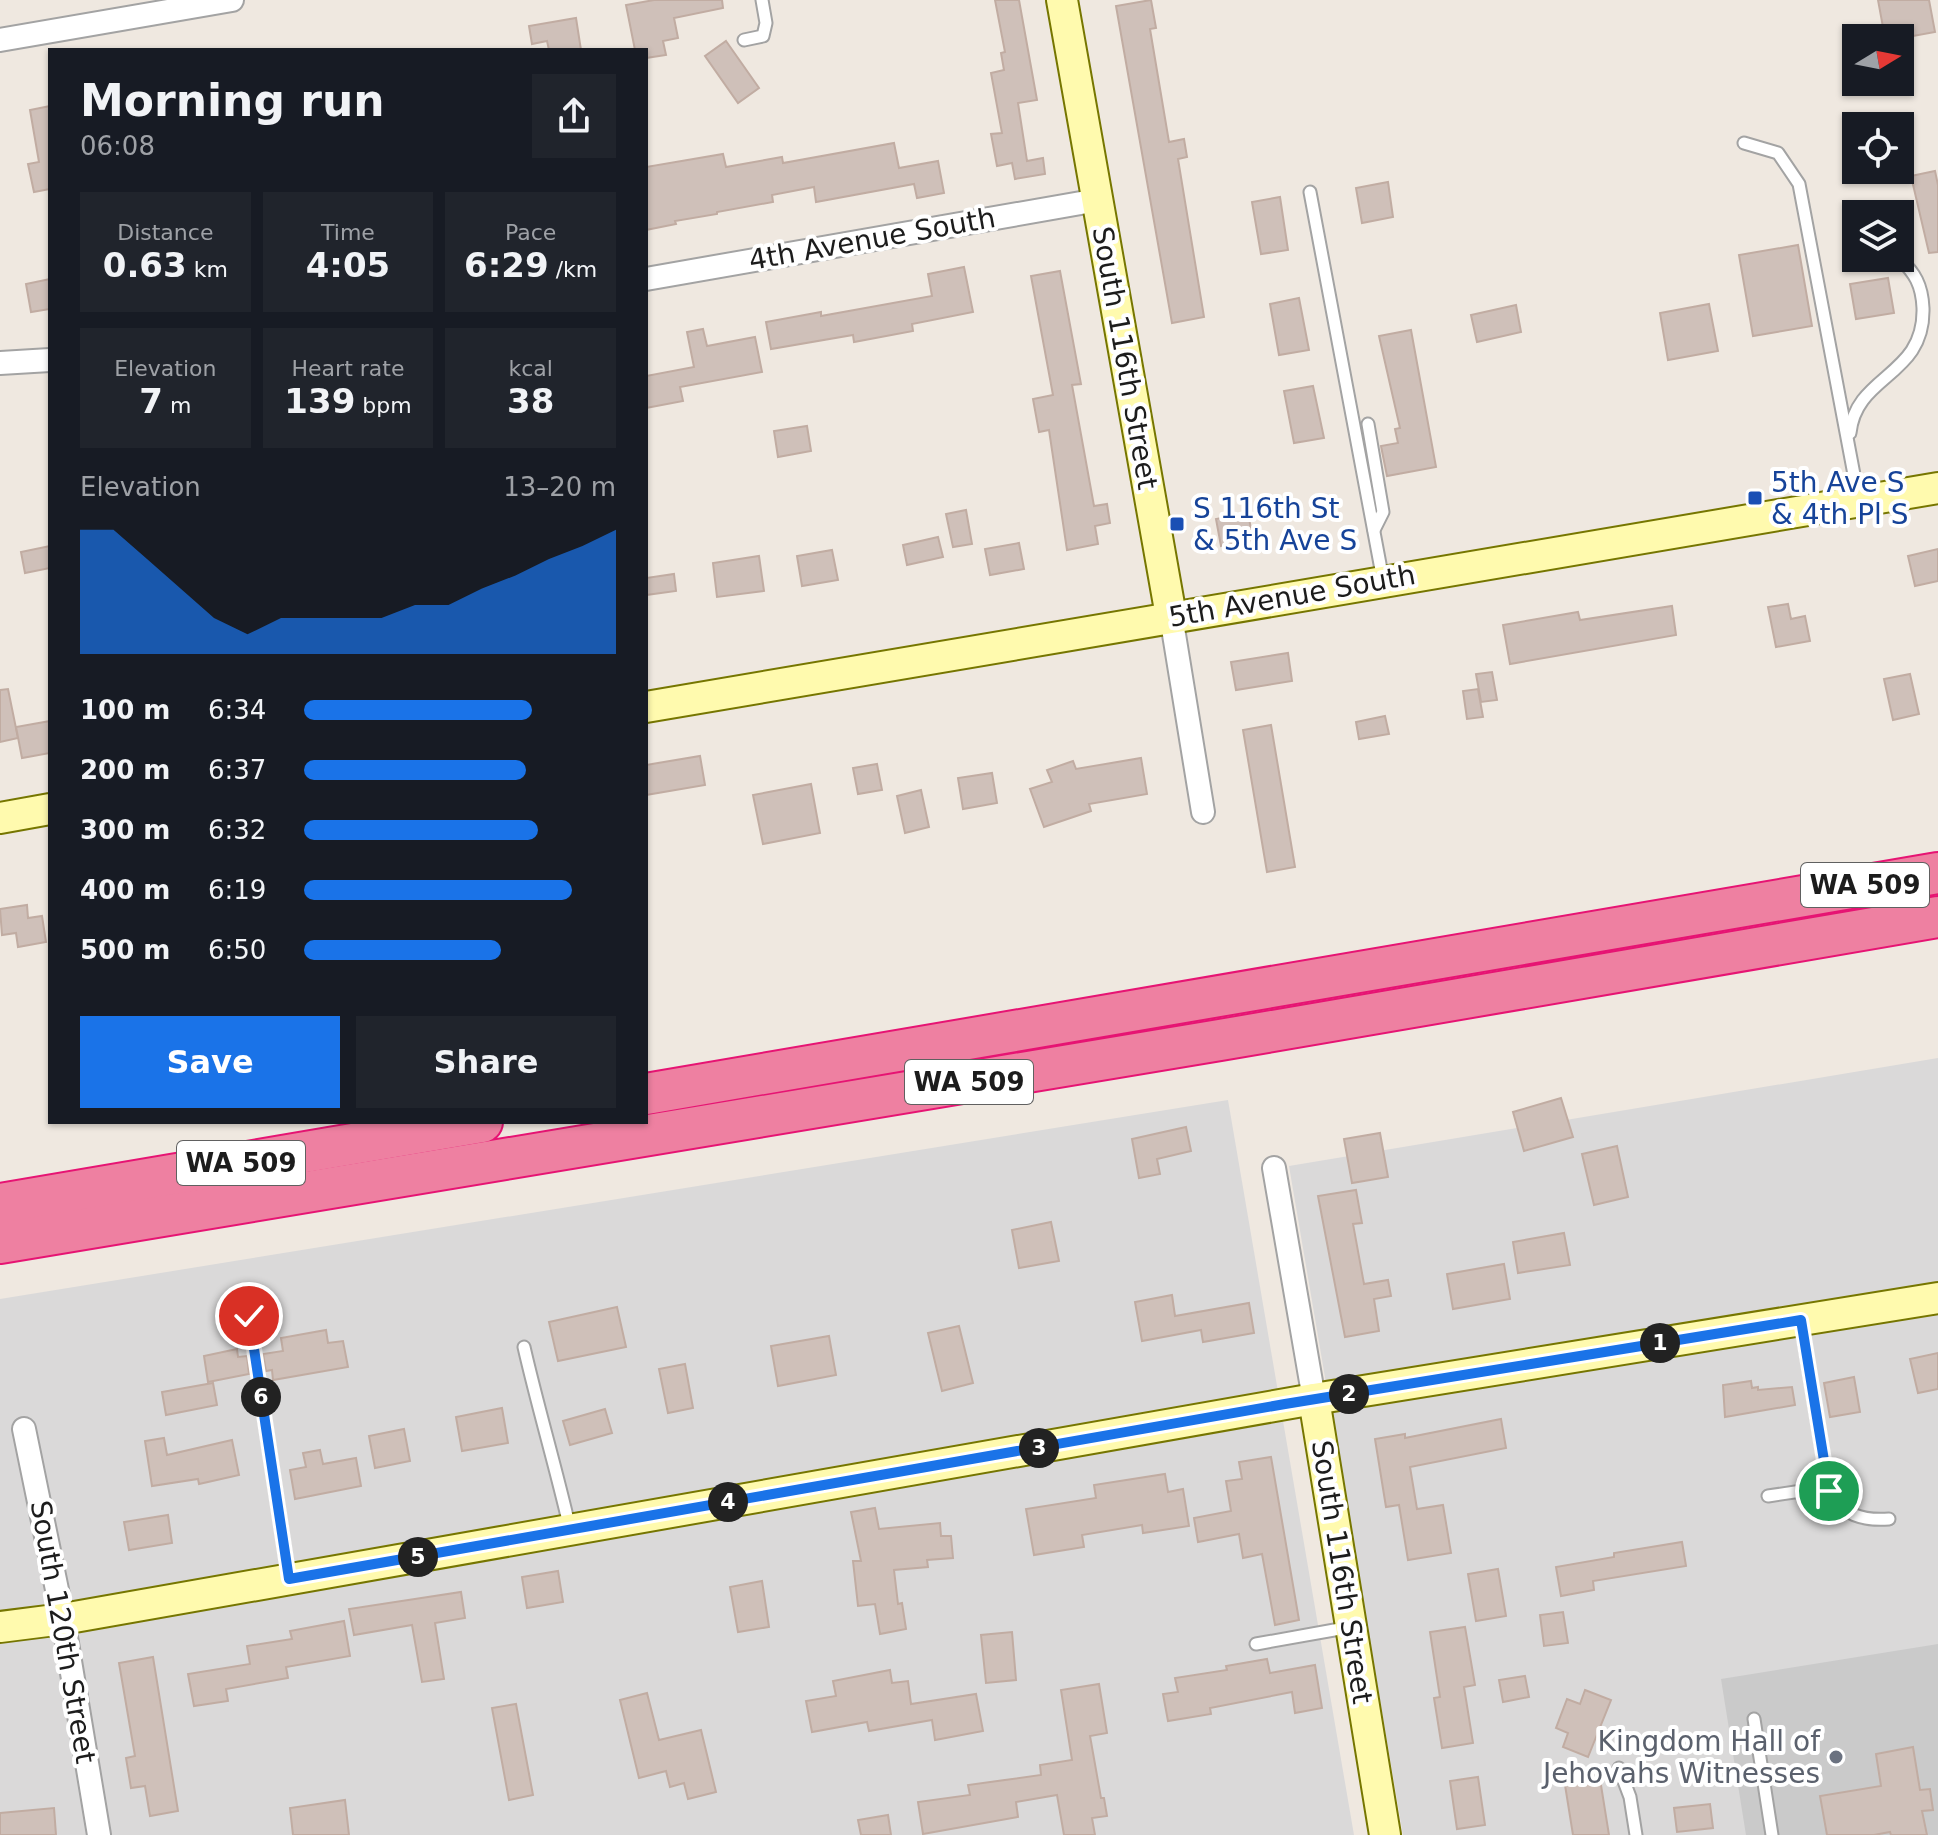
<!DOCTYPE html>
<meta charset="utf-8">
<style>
:root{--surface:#171b24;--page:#20242c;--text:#f1f3f6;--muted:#9ea1a6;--accent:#1a73e8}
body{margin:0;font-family:"DejaVu Sans",sans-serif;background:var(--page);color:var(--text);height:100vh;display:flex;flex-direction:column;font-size:30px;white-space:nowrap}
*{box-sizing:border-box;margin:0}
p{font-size:26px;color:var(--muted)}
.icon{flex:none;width:44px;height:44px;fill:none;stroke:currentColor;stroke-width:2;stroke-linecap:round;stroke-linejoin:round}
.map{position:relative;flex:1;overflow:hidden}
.drawer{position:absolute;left:48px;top:48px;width:600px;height:1076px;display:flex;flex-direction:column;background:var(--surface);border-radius:0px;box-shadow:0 2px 6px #0004}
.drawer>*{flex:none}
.needle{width:52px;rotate:80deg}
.tools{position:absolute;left:1842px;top:24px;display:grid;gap:16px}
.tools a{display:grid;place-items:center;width:72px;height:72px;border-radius:0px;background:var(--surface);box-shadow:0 2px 6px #0004;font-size:40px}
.pin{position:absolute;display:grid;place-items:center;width:68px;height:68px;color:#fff;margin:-34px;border:4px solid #fff;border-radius:50%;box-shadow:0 2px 8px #0007}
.km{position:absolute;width:40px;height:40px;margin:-20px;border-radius:50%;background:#222;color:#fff;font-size:22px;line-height:40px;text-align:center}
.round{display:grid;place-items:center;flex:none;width:84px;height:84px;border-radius:0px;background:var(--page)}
.summary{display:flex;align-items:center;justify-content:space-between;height:136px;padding:0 32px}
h1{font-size:44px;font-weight:600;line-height:60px}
.figures{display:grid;grid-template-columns:repeat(3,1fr);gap:12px;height:136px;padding:8px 32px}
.figures div{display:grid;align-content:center;border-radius:0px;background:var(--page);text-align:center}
.figures b{font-size:34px;font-weight:600}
.figures small{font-size:22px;font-weight:400}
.figures p{font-size:22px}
.chart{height:224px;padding:16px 32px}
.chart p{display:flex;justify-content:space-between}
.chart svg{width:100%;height:144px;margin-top:8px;fill:var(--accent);opacity:.7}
.cta{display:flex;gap:16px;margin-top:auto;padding:16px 32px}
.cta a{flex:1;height:92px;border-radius:0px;background:var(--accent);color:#fff;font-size:32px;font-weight:600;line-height:92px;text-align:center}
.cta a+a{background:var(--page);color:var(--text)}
ul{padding:0 32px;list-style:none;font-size:26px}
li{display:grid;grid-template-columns:128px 96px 1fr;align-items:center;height:60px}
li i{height:20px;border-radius:10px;background:var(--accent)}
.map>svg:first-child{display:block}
.residential{fill:#dad9d9}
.religious{fill:#cacaca}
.building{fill:#cfc0b9;stroke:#c1aca2;stroke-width:2}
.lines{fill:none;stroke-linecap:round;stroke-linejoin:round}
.lane-casing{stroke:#a3a3a3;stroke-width:15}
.street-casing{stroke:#a3a3a3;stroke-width:26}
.secondary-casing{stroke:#767600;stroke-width:34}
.highway-casing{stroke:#e61473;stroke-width:44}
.lane{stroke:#fff;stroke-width:11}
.street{stroke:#fff;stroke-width:22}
.secondary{stroke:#fffaae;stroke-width:30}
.highway{stroke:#ee80a1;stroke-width:40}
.route-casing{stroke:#fff;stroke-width:16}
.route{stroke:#1a73e8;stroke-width:10}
.transit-dot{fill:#1a4fb4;stroke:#fff;stroke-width:3}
.worship-dot{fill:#6b7280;stroke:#fff;stroke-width:3}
.labels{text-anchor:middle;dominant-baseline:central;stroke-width:8;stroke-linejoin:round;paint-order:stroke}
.shield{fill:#fff;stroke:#606060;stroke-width:2}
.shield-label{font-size:26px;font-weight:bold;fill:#1c1c1c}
.street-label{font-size:28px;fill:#1c1c1c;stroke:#fff}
.transit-label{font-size:28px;fill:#164399;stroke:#fff;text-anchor:start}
.worship-label{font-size:28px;fill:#5b616d;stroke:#fff;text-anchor:end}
</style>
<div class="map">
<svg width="1938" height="1835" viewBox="0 0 1938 1835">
<rect width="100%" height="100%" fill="#efe8e0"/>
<!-- residential -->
<g class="residential">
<path d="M1938,1058V1835H1403L1289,1166Z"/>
<path d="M1228,1100L1354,1835H0V1299Z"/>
</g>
<!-- religious -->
<path class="religious" d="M1938,1644V1835H1746L1721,1679Z"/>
<!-- building -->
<g class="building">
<path d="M654,0H722L723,8L674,18L678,38L663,41L666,55L646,58V50H635L626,5Z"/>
<path d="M995,0H1019L1037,100L1018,103L1027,161L1043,158L1045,174L1015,179L1012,163L997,166L991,134L1002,133L991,73L1004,70L1001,53L1005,52Z"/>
<path d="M1151,0L1156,28L1150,29L1169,142L1184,139L1187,157L1178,159L1204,317L1172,323L1116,6Z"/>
<path d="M1878,0H1929L1935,32L1902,38H1885Z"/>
<path d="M576,18L581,50H549L547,41L532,44L529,26Z"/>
<path d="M726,41L759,88L738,103L705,56Z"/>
<path d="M50,106V189L34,192L28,164L39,162L30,110Z"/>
<path d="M894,143L899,168L938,161L944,193L917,198L914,184L816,202L814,187L772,195L773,202L717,212V214L675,221L676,224L646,230V167L723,154L726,167L782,157L783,163Z"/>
<path d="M1935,171L1938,185V252L1929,253L1911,176Z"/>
<path d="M1388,182L1393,217L1362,223L1356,188Z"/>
<path d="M1280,197L1288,250L1261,254L1252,202Z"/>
<path d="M1798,245L1812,326L1753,336L1739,255Z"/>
<path d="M964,267L973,312L912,324L913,331L854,342L853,335L771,349L766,322L821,312V316L932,296L928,274Z"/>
<path d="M1060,271L1081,384L1072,385L1094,506L1107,504L1110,523L1095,526L1098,544L1067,550L1049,430L1039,432L1033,399L1053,395L1031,276Z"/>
<path d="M1888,278L1894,313L1856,319L1850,284Z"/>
<path d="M50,279V309L31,312L26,284Z"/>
<path d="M1299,298L1309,350L1279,355L1270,304Z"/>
<path d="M1709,304L1718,351L1668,360L1660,313Z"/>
<path d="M1516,305L1521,332L1477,342L1471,315Z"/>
<path d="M703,329L707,346L755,337L762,372L680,387L683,401L646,408V376L694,367L687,332Z"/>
<path d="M1411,330L1436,467L1387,476L1381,446L1398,443L1395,429L1400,428L1379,336Z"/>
<path d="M1313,386L1324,438L1294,443L1284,391Z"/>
<path d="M807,426L811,451L778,457L774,431Z"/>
<path d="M966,510L972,544L953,547L946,514Z"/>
<path d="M1248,513L1253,540L1221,546L1216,519Z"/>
<path d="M938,537L943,557L907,565L903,545Z"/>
<path d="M1019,543L1024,569L990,575L985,549Z"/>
<path d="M50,546V568L25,573L21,552Z"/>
<path d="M1938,549V581L1915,586L1908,556Z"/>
<path d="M832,550L838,580L802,586L797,556Z"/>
<path d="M759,556L764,591L717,597L713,563Z"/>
<path d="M674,574L676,591L646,595V578Z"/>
<path d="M1788,604L1791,619L1805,616L1810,641L1776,647L1768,607Z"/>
<path d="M1672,606L1676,635L1510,664L1503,625L1578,612L1580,620Z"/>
<path d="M1288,653L1292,681L1236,690L1231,662Z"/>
<path d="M1492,672L1497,700L1481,702L1476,674Z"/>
<path d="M1910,674L1919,714L1893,720L1884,679Z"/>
<path d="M8,689L18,738L0,742V690Z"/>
<path d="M1478,689L1483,717L1467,719L1463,691Z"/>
<path d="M1385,716L1389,734L1359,739L1356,722Z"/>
<path d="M50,721V753L22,758L16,727Z"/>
<path d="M1271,725L1295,867L1267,872L1243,730Z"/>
<path d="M700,756L705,785L646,795V765Z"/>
<path d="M1141,758L1147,794L1089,804L1091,811L1044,827L1030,789L1052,782L1047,770L1073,761L1076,769Z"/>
<path d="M877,764L882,790L858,794L853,768Z"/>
<path d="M992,773L997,803L963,809L958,778Z"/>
<path d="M811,784L820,833L763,844L753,795Z"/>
<path d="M921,790L929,827L905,833L897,796Z"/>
<path d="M27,905L28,918L42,916L46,942L18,947L16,933L2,935L0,909Z"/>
<path d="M1561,1098L1573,1137L1524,1151L1513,1112Z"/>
<path d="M1186,1127L1191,1151L1157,1159L1160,1174L1139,1178L1132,1139Z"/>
<path d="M1380,1133L1388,1177L1352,1183L1344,1139Z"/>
<path d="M1617,1146L1628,1197L1594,1205L1582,1154Z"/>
<path d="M1356,1190L1362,1223L1353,1224L1364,1284L1388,1280L1391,1296L1374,1299L1379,1331L1345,1337L1318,1196Z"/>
<path d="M1051,1222L1059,1261L1019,1268L1012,1230Z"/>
<path d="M1564,1233L1570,1265L1518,1273L1513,1242Z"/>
<path d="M1504,1264L1510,1299L1453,1309L1447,1274Z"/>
<path d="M1172,1295L1175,1316L1249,1303L1254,1333L1203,1342L1201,1330L1142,1341L1135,1302Z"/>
<path d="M617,1307L626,1347L558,1361L549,1322Z"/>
<path d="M959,1326L973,1383L942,1391L928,1333Z"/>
<path d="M326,1330L328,1343L343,1341L348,1367L273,1380L272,1370L266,1371L263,1354L283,1351L281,1338Z"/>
<path d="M829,1336L836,1375L778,1386L771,1346Z"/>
<path d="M237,1349L238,1357L247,1356L249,1374L208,1382L204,1356Z"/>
<path d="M1938,1353V1389L1918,1393L1910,1359Z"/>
<path d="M685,1364L693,1408L668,1413L659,1369Z"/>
<path d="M1854,1377L1860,1412L1830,1417L1824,1383Z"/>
<path d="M1751,1381L1752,1388L1758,1387V1390L1792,1387L1795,1405L1725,1417L1723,1385Z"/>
<path d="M213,1383L217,1405L166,1415L162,1392Z"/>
<path d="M502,1408L508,1443L462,1451L456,1417Z"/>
<path d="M605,1409L612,1433L570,1445L563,1421Z"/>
<path d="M1501,1419L1506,1448L1410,1467L1417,1509L1443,1505L1451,1553L1408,1560L1399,1505L1386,1507L1375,1439L1405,1434V1438Z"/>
<path d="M404,1429L410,1461L375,1468L369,1436Z"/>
<path d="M164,1438L167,1455L232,1440L239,1475L199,1484L198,1479L152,1486L145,1441Z"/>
<path d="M320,1450L323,1464L356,1458L361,1486L295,1499L290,1470L306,1467L303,1453Z"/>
<path d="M1271,1457L1299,1620L1275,1625L1262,1554L1243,1558L1239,1534L1198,1542L1194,1518L1231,1511L1226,1481L1242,1479L1239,1462Z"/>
<path d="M1165,1474L1168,1492L1183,1489L1189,1526L1143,1533L1142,1525L1082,1535L1084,1547L1034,1555L1026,1509L1096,1498L1094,1485Z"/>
<path d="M875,1508L879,1529L940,1523L941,1536H951L953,1558L927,1560L928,1567L894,1570L898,1604L902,1603L906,1629L880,1634L875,1604L858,1606L853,1561H861L851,1512Z"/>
<path d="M168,1515L172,1543L129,1550L124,1522Z"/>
<path d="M1682,1542L1686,1566L1593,1581L1594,1590L1561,1596L1556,1567L1614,1557V1553Z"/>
<path d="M1498,1569L1506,1616L1476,1621L1468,1574Z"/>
<path d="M558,1571L563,1602L527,1608L522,1577Z"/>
<path d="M762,1581L769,1627L738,1632L730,1587Z"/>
<path d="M461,1592L465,1618L435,1623L444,1679L422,1682L412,1625L354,1635L349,1609Z"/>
<path d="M1563,1612L1568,1643L1544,1646L1540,1615Z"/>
<path d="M344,1621L350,1656L286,1667L288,1678L226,1689L228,1701L194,1706L188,1674L250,1664L247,1646L292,1639L290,1631Z"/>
<path d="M1465,1627L1475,1685L1464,1687L1473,1743L1442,1748L1434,1698L1440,1697L1430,1632Z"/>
<path d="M1012,1632L1016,1680L986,1683L981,1635Z"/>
<path d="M153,1657L178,1811L150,1816L145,1786L131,1788L126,1758L135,1756L119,1663Z"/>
<path d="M1267,1659L1270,1673L1315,1665L1322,1708L1295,1713L1292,1692L1210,1708L1211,1714L1168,1721L1163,1694L1178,1692L1175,1678L1227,1670L1226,1666Z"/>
<path d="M890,1670L892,1683L908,1681L911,1704L976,1694L983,1731L935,1740L932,1720L869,1731L867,1722L812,1732L806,1701L836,1696L833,1681Z"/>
<path d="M1525,1676L1529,1697L1503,1702L1499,1680Z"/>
<path d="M1099,1684L1107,1733L1090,1736L1101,1798H1104L1107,1816L1092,1818L1095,1835H1064L1057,1795L1016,1802L1018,1817L923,1834L918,1802L970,1795L968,1785L1041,1775L1040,1765L1072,1760L1061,1690Z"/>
<path d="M1585,1690L1611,1700L1588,1757L1563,1747L1568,1733L1556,1728L1567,1699L1580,1704Z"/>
<path d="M647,1693L659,1740L701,1730L716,1792L688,1799L684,1783L670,1787L666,1771L639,1778L620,1700Z"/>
<path d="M516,1704L533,1795L509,1800L492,1708Z"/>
<path d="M1913,1747L1920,1790L1930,1789L1933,1810L1922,1811L1927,1835H1891L1890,1832L1874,1835H1827L1820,1796L1881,1786L1876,1754Z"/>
<path d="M1478,1777L1485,1825L1457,1829L1450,1781Z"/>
<path d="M1600,1779L1609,1835H1573L1565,1785Z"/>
<path d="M345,1800L349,1835H293L290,1808Z"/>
<path d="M1710,1804L1713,1828L1677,1832L1674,1808Z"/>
<path d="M54,1808L56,1835H0V1813Z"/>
<path d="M888,1815L891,1835H861L858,1820Z"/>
</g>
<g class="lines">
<defs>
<g id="lane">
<path d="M744,40L763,36L766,23L762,0"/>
<path d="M1744,143L1778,153L1799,184L1859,501"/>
<path d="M1310,192L1383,580"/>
<path d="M1368,424L1383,512L1374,530"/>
<path d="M1850,433C1856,374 1925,377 1923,308C1922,285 1915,273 1899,258"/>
<path d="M249,1316L289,1579"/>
<path d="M1801,1321L1829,1491C1842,1515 1863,1521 1889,1519"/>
<path d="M524,1347C538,1408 556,1468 570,1529"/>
<path d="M1768,1496L1828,1487"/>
<path d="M1256,1644L1351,1627"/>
<path d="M1754,1719L1772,1835"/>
<path d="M1619,1768L1630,1797L1636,1835"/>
</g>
<g id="street">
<path d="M0,40L232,0"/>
<path d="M646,279L1098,200"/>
<path d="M0,363L50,360"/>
<path d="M1171,616L1203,812"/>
<path d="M1274,1168L1314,1399"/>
<path d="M24,1429L63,1619L99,1835"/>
</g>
<g id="secondary">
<path d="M1062,0L1171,616"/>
<path d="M646,707L1938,488"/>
<path d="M0,818L50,809"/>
<path d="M1314,1399L1385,1835"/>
<path d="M0,1627L63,1619L1314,1399L1938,1298"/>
</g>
<g id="highway">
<path d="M646,1094L1938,873"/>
<path d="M0,1204L482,1122"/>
<path d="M0,1243L1220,1040L1938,917"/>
</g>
</defs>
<!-- lane casing -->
<use href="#lane" class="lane-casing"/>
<!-- street casing -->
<use href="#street" class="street-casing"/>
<!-- secondary casing -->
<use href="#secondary" class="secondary-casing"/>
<!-- highway casing -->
<use href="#highway" class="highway-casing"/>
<!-- lane -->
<use href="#lane" class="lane"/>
<!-- street -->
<use href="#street" class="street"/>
<!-- secondary -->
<use href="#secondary" class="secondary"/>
<!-- highway -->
<use href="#highway" class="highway"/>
</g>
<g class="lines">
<defs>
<path id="route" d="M249,1316L289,1579L1285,1404L1801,1320L1829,1491"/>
</defs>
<!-- route casing -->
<use href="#route" class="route-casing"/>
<!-- route -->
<use href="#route" class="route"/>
</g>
<!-- markers -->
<g class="transit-dot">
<rect x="1747" y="490" width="16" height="16" rx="4"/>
<rect x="1169" y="516" width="16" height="16" rx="4"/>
</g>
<circle class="worship-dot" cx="1836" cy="1757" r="8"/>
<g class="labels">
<!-- shield labels -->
<g class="shield">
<rect x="1801" y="863" width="128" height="44" rx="6"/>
<rect x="905" y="1060" width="128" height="44" rx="6"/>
<rect x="177" y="1141" width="128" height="44" rx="6"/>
</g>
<g class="shield-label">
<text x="1865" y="885">WA 509</text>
<text x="969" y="1082">WA 509</text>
<text x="241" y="1163">WA 509</text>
</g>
<!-- street labels -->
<g class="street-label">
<text transform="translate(872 239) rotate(-10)">4th Avenue South</text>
<text transform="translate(1125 358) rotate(80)">South 116th Street</text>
<text transform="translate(1292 596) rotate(-10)">5th Avenue South</text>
<text transform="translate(1342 1572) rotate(81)">South 116th Street</text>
<text transform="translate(63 1632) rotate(80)">South 120th Street</text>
</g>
<!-- transit labels -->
<g class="transit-label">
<text x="1771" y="482">5th Ave S<tspan x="1771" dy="32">&amp; 4th Pl S</tspan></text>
<text x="1193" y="508">S 116th St<tspan x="1193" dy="32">&amp; 5th Ave S</tspan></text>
</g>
<!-- worship labels -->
<g class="worship-label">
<text x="1820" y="1741">Kingdom Hall of<tspan x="1820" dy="32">Jehovahs Witnesses</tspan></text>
</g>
</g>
</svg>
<div class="tools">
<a><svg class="needle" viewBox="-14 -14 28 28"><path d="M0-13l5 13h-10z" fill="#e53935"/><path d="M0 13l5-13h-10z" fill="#9ea1a6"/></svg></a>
<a><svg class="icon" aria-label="locate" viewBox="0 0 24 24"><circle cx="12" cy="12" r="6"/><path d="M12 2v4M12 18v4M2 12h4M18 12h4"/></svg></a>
<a><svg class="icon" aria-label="layers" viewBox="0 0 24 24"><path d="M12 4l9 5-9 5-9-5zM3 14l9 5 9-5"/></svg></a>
</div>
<div class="pin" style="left:1829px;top:1491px;background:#1e9e55"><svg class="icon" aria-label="arrive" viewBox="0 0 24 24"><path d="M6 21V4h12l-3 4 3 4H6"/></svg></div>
<div class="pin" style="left:249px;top:1316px;background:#d93025"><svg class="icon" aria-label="check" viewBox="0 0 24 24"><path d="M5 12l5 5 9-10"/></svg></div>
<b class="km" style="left:1660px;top:1343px">1</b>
<b class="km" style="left:1349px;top:1394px">2</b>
<b class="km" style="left:1039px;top:1448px">3</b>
<b class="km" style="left:728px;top:1502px">4</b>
<b class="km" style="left:418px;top:1557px">5</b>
<b class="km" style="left:261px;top:1397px">6</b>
<section class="drawer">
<div class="summary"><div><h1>Morning run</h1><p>06:08</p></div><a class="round"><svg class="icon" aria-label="share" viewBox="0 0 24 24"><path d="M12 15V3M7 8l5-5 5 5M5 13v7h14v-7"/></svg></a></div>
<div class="figures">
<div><p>Distance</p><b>0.63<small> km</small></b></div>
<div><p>Time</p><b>4:05</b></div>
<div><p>Pace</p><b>6:29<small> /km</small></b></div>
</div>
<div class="figures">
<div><p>Elevation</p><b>7<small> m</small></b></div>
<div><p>Heart rate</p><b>139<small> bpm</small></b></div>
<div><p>kcal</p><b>38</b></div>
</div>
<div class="chart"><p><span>Elevation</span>13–20 m</p>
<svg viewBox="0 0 160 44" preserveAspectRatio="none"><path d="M0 44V6L10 6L20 15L30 24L40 33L50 38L60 33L70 33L80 33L90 33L100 29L110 29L120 24L130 20L140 15L150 11L160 6V44z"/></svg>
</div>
<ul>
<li><b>100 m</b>6:34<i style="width:73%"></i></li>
<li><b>200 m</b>6:37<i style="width:71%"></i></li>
<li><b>300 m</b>6:32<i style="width:75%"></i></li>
<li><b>400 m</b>6:19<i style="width:86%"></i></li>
<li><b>500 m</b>6:50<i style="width:63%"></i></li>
</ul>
<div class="cta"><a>Save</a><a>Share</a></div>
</section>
</div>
